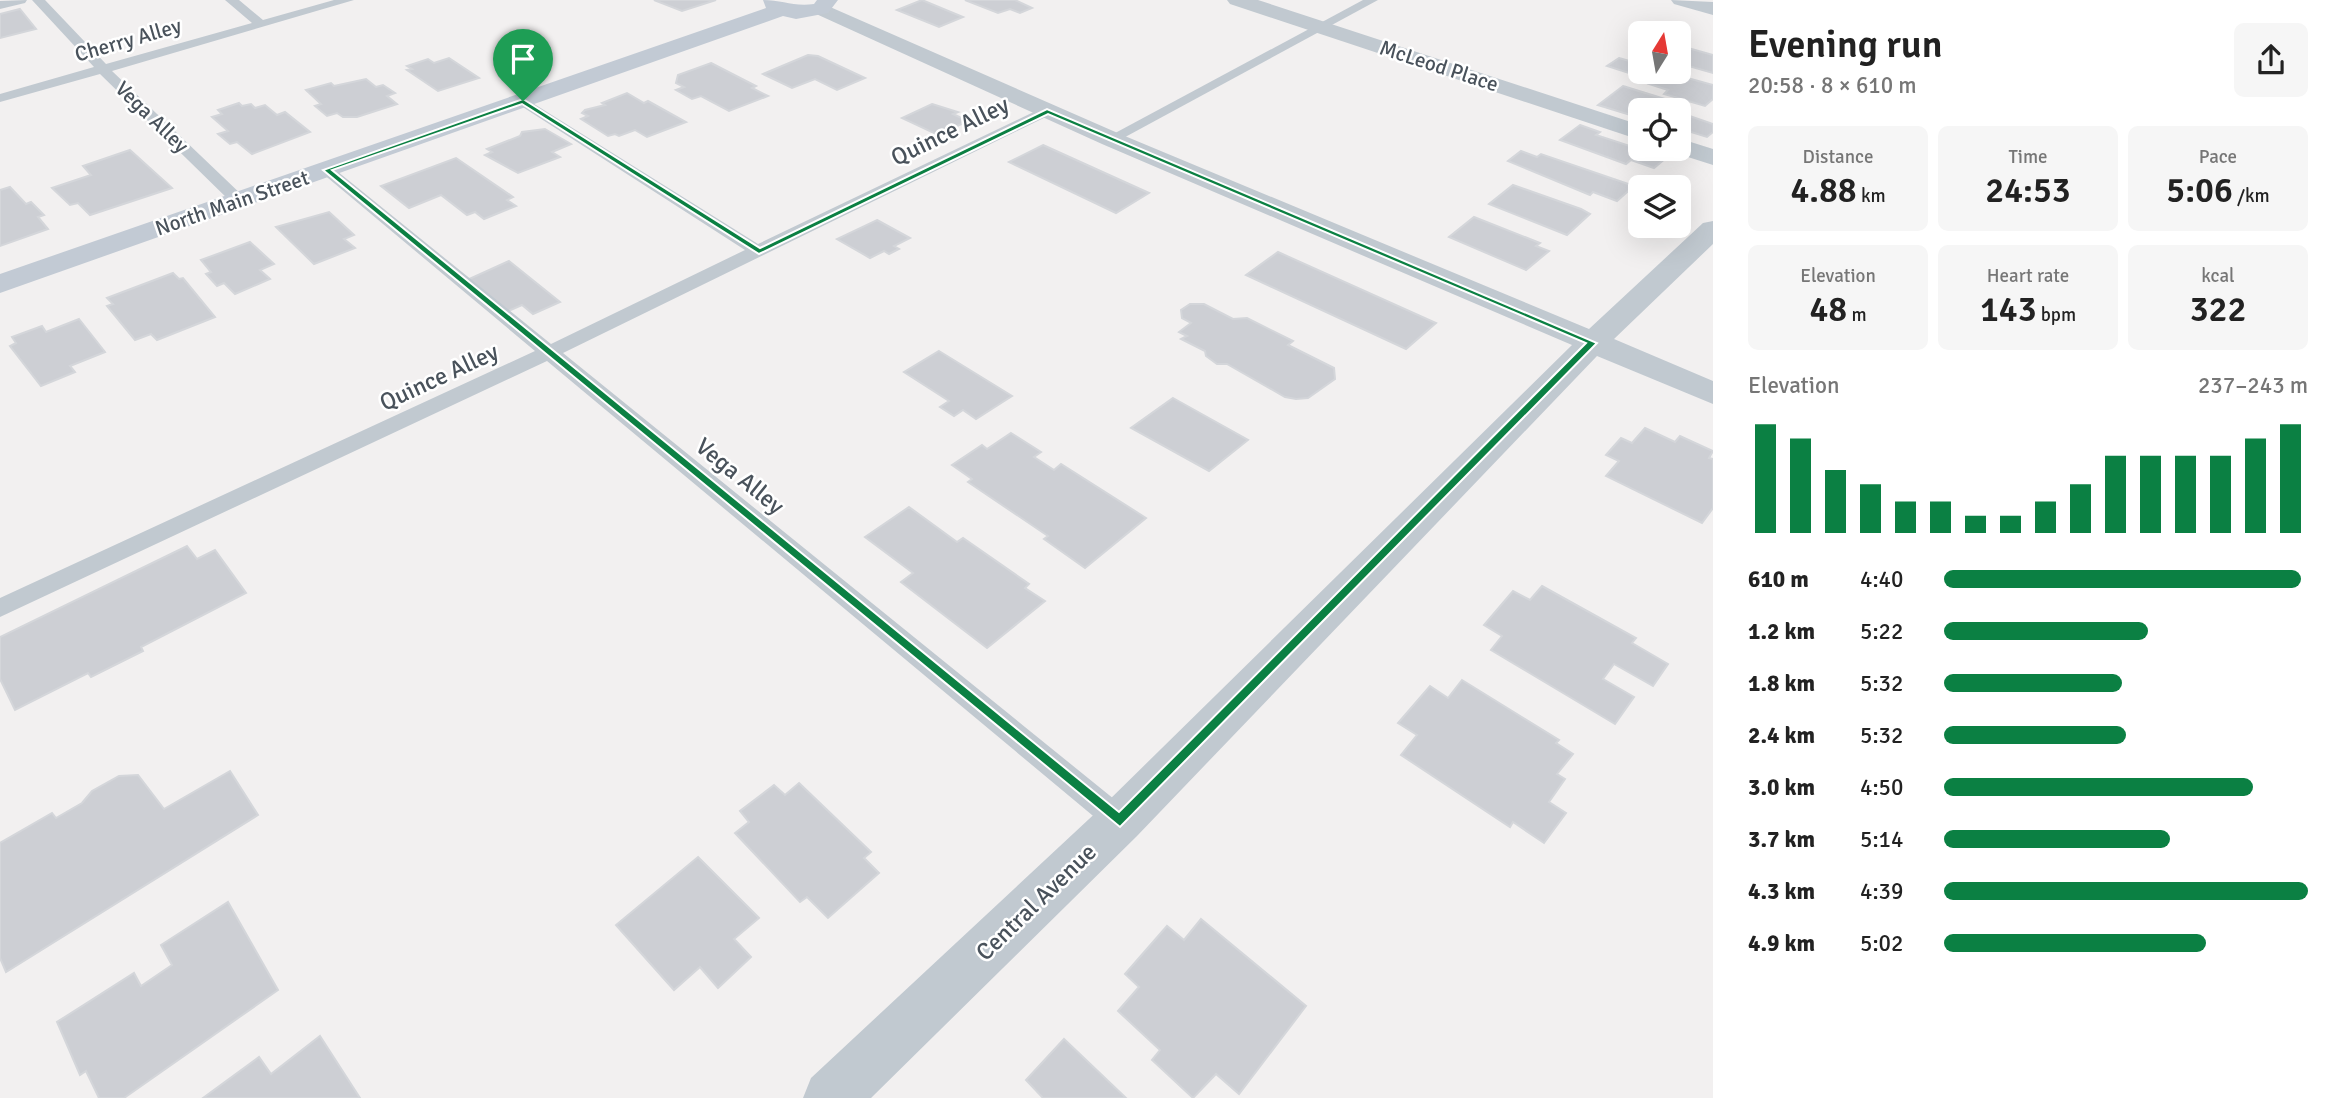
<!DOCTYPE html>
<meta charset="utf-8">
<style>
:root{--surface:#fff;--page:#f6f6f6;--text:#222;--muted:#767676;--accent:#0b8043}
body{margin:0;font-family:Signika,sans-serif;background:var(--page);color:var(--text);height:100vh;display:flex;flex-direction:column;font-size:26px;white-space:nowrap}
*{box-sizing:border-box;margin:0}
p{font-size:23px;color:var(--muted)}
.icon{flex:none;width:38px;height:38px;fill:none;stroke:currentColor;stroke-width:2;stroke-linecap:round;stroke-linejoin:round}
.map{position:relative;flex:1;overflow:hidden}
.details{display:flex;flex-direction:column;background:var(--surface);width:630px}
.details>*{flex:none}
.needle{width:46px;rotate:11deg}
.fabs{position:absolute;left:1628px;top:21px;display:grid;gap:14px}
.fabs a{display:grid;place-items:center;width:63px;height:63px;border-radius:10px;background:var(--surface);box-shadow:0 7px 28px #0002;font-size:35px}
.pin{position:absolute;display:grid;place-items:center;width:60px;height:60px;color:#fff;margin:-72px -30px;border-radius:50% 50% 50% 0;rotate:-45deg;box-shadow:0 0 7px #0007}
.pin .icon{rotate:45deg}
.round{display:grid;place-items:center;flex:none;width:74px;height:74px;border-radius:10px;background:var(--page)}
.overview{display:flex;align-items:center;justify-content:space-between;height:119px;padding:0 35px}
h1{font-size:38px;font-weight:600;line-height:52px}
.metrics{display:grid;grid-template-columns:repeat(3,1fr);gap:10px;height:119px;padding:7px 35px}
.metrics div{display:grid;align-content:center;border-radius:10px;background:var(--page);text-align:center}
.metrics b{font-size:35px;font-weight:600}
.metrics small{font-size:19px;font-weight:400}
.metrics p{font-size:19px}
.chart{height:196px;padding:14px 35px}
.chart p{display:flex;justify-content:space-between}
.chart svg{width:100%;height:126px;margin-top:7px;stroke:var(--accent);stroke-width:6}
ul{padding:0 35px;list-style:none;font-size:23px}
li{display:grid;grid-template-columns:112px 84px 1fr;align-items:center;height:52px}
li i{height:18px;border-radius:9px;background:var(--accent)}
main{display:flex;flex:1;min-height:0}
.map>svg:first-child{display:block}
.building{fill:#cdcfd4;stroke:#d4d6da;stroke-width:2}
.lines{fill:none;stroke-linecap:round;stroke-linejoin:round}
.lane{fill:#c1c9d0;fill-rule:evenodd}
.street{fill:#c1c9d0;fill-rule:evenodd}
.secondary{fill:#c2cad4;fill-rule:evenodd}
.route{fill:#0b8043;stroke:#fff;stroke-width:2;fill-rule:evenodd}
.labels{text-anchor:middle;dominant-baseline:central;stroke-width:5;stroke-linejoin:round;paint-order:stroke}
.far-street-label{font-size:21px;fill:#49525b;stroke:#fff}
.street-label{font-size:24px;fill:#49525b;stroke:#fff}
</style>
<main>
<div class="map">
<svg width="1713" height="1098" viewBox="0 0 1713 1098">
<rect width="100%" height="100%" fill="#f2f0f0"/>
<!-- building -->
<g class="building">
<path d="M654,0H716L682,11Z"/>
<path d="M922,0L963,17L939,27L897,10Z"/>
<path d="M965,0H1015L1032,8L1020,13L1010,9L998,13Z"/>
<path d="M20,9L36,29L0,38V14Z"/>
<path d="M1678,42L1684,43L1681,46L1713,55V73L1678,63Z"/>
<path d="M808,55L818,56L865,78L837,90L815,79L792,88L763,74Z"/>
<path d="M449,58L479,78L438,91L407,70L412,69L407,66L428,59L434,63Z"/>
<path d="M1619,58L1640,64V72H1666L1713,85V99L1705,106L1664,94L1668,90L1649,84L1654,81L1607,66Z"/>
<path d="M711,63L756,86L752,88L768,96L729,111L701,96L692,99L676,90L684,87L676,83L678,75Z"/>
<path d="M366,79L376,87L383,85L395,93L387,96L397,104L357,117H343L337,113L327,116L315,106L321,104L306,90L331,83L334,86Z"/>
<path d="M1623,86L1665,99L1662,102L1685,109L1681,113L1713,124V132L1707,137L1678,128V110H1640V118L1598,105Z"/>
<path d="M627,93L644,103L648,101L686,122L647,137L635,130L619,136L615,134L608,136L581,119L588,116L582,113L585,110L605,105L602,103Z"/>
<path d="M239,103L242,106L251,104L255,108L265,105L277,115L285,112L310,132L252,154L237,142L230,144L218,134L228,131L212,117L222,114L218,110Z"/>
<path d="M932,104L958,112L953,114L968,121L938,135L902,118Z"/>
<path d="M1580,125L1600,132L1596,135L1666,158L1654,168L1631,160L1626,164L1560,140Z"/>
<path d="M545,129L571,144L552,152L560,157L518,173L485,155L492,152L487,149L520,136L522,132Z"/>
<path d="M1043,145L1149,193L1116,213L1009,162Z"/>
<path d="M130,150L172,188L90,215L78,203L70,205L52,188L91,175L83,166Z"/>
<path d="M1521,151L1537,157L1541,154L1634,186L1617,201L1593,192L1590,195L1508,161Z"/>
<path d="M456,158L513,197L507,200L516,206L484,219L475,212L467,215L441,195L409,208L381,186Z"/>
<path d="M1513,185L1581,209L1590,214L1567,235L1489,204Z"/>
<path d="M10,187L26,204L31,202L44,215L38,217L48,229L0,246V190Z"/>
<path d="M329,212L354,235L344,239L355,248L314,264L276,227Z"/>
<path d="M1474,217L1540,243L1536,246L1549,251L1526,270L1449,237Z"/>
<path d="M877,220L910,238L894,246L899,249L889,254L884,251L870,258L837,239Z"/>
<path d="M250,242L274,264L260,270L270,279L235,294L224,283L217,286L206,274L211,272L201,260Z"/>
<path d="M1278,252L1436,323L1406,349L1246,275Z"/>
<path d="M509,261L560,302L533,314L522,305L506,312L467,280Z"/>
<path d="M173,273L179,279L183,278L215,317L157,340L151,334L135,340L107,306L113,304L107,298Z"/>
<path d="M1190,304H1204L1233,319L1247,318L1293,341L1288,345L1334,368L1335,379L1308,398L1296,399L1285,397L1227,364H1217L1206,356L1205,351L1181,339L1187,336L1179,332L1191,323L1182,318L1181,310Z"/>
<path d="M79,319L105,352L70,366L75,372L41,386L10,346L16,343L12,337L42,326L46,332Z"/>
<path d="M939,351L1012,396L976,419L963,410L954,416L940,407L949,401L904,372Z"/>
<path d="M1173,398L1248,440L1209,471L1131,428Z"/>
<path d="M1645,428L1675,442L1680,436L1713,451L1709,458L1713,459V508L1702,523L1606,476L1619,461L1606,455L1621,438L1632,443Z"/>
<path d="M1011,433L1041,452L1034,457L1054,470L1061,464L1146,518L1085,568L1044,539L1048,536L968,482L972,479L952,465L982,445L987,449Z"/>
<path d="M909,507L957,542L963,538L1029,584L1025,588L1045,601L987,648L901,582L913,573L865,537Z"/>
<path d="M187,546L197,559L215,550L246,593L141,647L143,651L91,677L88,673L15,710L0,679V637Z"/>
<path d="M1542,586L1636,638L1632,643L1668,664L1653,686L1614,664L1603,679L1634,697L1615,724L1491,650L1502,636L1484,625L1513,591L1530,600Z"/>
<path d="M1462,680L1559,740L1556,743L1573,754L1557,774L1565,779L1549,802L1566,813L1544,843L1513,822L1510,827L1401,755L1417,735L1398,723L1430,686L1448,698Z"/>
<path d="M230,771L258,815L6,972L0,958V843L52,813L56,818L82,803L92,791L119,776L138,775L164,809Z"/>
<path d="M799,783L871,852L864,858L879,873L828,918L807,897L800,902L735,833L749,822L740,811L774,785L785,795Z"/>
<path d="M698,857L759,918L734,939L751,957L718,988L700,967L674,990L616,925Z"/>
<path d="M228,902L278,990L124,1098H99L86,1071L80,1075L57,1022L134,973L141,986L172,965L161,945Z"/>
<path d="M1201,919L1306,1006L1239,1094L1216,1074L1193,1098L1152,1060L1160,1050L1118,1011L1139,987L1125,974L1167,926L1184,940Z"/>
<path d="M320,1036L360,1098H203L259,1057L271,1074Z"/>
<path d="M1064,1039L1126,1098H1043L1026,1080Z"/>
</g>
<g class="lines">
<!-- lane -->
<g class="lane">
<path d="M27,0L25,3L0,9V1Z"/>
<path d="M32,0H45L106,64L252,23L225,0H239L263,20L334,0H354L112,71L245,198L247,201L239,206L233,204L100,74L0,102V94L94,67Z"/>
<path d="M1363,0H1378L1116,142H1106L1104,139Z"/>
<path d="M523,97L758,244L1042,108H1052V114L563,353L1130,812L1134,821L1130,830L1120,834L1110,830L547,361L0,617V598L535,351L322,173V167H332L551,344L745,250L518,104V98Z"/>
</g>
<!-- street -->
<g class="street">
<path d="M1227,0H1258L1640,125V140L1230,4Z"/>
<path d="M1671,0L1713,2V15L1674,4Z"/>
<path d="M821,3L1120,134L1589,329L1703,223L1713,221V244L1614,339L1713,381V404L1597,356L1137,836L871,1098H803L811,1078L1103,806L1572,345L1102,144L814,13L811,9L814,5Z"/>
<path d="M1678,138L1713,149V165L1669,151L1667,149H1678Z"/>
</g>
<!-- secondary -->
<path class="secondary" d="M763,0C782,0 794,7 814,4L817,0H838L828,13L796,19L783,16L0,293V274L766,8Z"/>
</g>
<!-- route -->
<path class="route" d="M523,99L760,248L1047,109L1597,343L1120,827L323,170ZM522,104L759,254L1048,114L1586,343L1119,812L332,170Z"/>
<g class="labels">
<!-- far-street labels -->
<g class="far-street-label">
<text transform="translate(128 40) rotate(-16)">Cherry Alley</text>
<text transform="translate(1439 66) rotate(18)">McLeod Place</text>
<text transform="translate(152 117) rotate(44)">Vega Alley</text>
<text transform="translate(232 203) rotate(-19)">North Main Street</text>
</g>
<!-- street labels -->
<g class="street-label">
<text transform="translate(950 131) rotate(-26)">Quince Alley</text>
<text transform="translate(439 377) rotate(-25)">Quince Alley</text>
<text transform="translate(740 476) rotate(39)">Vega Alley</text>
<text transform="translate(1036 902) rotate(-44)">Central Avenue</text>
</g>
</g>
</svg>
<div class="fabs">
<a><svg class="needle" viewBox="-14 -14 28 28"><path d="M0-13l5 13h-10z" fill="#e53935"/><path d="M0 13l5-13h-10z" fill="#767676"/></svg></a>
<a><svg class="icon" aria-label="locate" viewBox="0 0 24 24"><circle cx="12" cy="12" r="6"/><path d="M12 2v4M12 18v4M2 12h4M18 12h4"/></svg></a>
<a><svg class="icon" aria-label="layers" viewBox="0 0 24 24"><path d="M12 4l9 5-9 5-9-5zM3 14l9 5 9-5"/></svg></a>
</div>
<div class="pin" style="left:523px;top:101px;background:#1e9e55"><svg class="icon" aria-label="arrive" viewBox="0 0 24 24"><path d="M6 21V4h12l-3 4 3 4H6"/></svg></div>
</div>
<section class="details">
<div class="overview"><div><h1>Evening run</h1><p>20:58 · 8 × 610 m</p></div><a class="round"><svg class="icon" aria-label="share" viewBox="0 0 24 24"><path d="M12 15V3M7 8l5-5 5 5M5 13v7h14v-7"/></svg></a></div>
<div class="metrics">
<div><p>Distance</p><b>4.88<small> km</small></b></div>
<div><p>Time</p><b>24:53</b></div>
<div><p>Pace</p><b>5:06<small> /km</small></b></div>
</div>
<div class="metrics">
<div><p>Elevation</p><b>48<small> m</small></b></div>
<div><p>Heart rate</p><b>143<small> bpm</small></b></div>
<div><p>kcal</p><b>322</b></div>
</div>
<div class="chart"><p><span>Elevation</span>237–243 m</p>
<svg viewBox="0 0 160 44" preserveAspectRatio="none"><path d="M5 44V6M15 44V11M25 44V22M35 44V27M45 44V33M55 44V33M65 44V38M75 44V38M85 44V33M95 44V27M105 44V17M115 44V17M125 44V17M135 44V17M145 44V11M155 44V6"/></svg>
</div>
<ul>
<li><b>610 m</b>4:40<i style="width:98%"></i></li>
<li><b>1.2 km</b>5:22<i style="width:56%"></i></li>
<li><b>1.8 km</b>5:32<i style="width:49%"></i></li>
<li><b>2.4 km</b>5:32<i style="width:50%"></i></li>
<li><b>3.0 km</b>4:50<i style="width:85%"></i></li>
<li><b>3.7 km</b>5:14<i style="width:62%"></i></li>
<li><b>4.3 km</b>4:39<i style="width:100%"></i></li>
<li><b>4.9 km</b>5:02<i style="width:72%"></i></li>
</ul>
</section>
</main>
